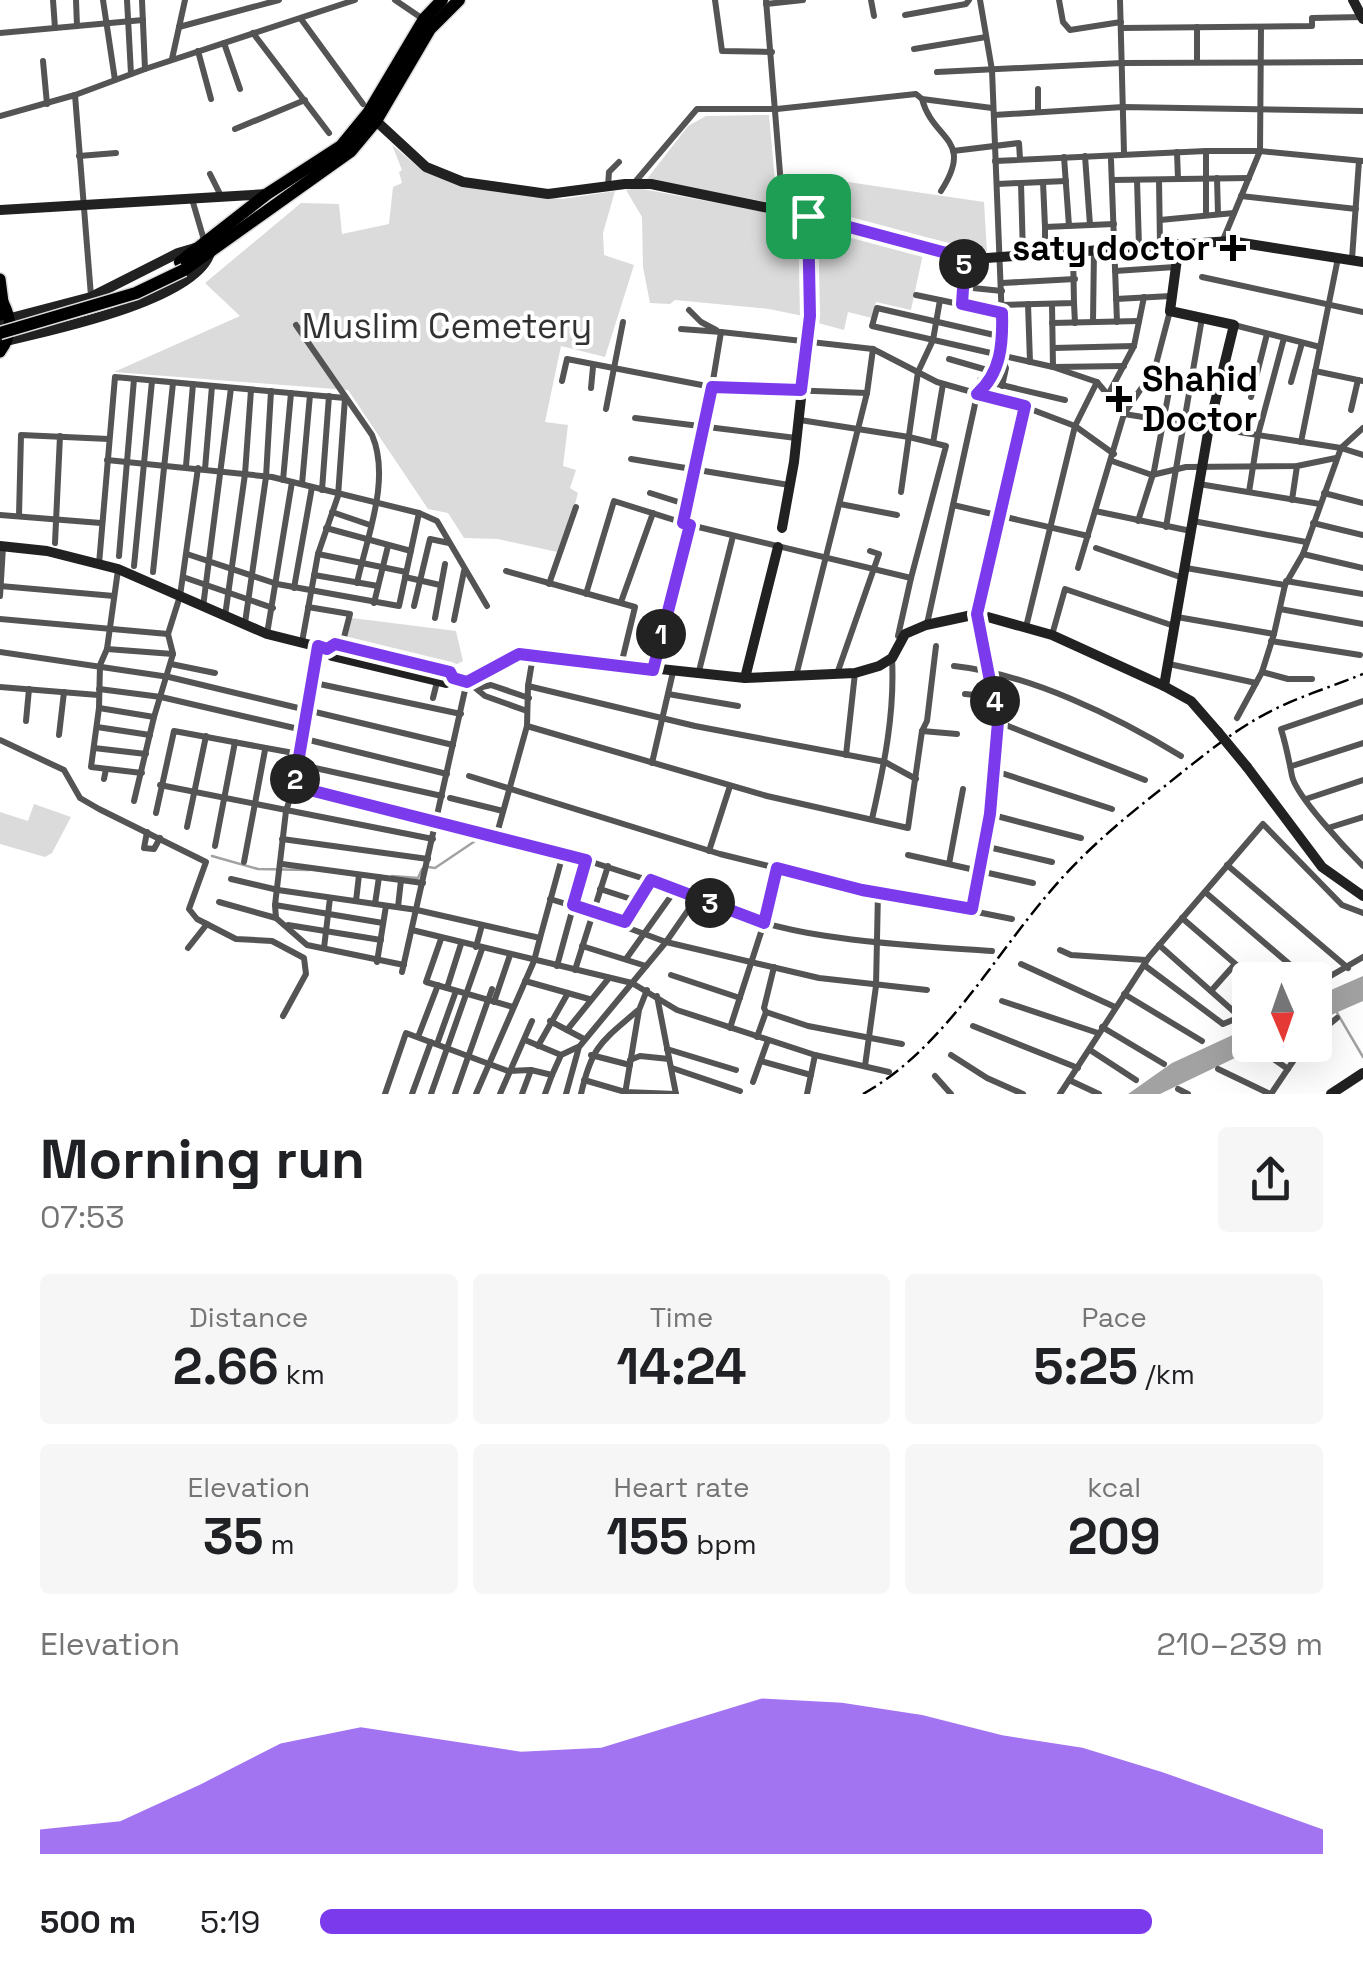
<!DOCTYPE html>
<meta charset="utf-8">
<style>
:root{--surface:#fff;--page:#f6f6f6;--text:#202124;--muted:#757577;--accent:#7c3aed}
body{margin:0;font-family:"Space Grotesk",sans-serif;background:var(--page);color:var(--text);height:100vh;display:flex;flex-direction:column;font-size:38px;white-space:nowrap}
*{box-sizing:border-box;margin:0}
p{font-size:32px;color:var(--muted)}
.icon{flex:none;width:55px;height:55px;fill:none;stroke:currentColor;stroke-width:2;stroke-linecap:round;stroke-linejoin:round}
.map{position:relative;height:1094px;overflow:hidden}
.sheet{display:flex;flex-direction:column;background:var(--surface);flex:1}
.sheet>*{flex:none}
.needle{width:65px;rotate:178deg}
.buttons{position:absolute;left:1232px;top:962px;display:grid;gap:20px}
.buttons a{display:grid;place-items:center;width:100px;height:100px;border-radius:10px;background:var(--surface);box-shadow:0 10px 40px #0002;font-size:50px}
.pin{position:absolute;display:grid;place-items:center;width:85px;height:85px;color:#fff;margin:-42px;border-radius:20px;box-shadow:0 5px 15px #0006}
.km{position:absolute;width:50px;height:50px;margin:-25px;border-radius:50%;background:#222;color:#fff;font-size:28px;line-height:50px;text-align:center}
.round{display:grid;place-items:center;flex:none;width:105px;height:105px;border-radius:10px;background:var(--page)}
.overview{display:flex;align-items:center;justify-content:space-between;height:170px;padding:0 40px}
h1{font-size:55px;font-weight:700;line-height:75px}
.metrics{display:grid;grid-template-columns:repeat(3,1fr);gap:15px;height:170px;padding:10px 40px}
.metrics div{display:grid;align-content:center;border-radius:10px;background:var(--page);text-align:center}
.metrics b{font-size:50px;font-weight:700}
.metrics small{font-size:28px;font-weight:400}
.metrics p{font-size:28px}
.chart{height:280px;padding:20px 40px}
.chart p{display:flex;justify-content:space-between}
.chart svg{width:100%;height:180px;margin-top:10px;fill:var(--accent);opacity:.7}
ul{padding:0 40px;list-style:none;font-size:32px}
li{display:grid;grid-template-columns:160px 120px 1fr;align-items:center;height:75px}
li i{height:25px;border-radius:12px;background:var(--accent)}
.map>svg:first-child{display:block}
.green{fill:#dbdbdb}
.water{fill:#a2a2a2}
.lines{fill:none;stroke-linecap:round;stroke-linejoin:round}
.stream{stroke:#a2a2a2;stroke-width:2.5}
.primary-casing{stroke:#dbdbdb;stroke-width:14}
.highway-casing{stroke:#dbdbdb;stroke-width:15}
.street{stroke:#545454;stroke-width:6}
.secondary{stroke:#212121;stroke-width:10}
.primary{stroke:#000;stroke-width:11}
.highway{stroke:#000;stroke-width:12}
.rail{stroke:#000;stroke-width:2.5;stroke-dasharray:15 5 2.5 5;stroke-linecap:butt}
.highway-bridge-casing{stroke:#dbdbdb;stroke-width:15;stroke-linecap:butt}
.secondary-bridge{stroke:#212121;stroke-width:10}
.highway-bridge{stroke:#000;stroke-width:12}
.route-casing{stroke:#fff;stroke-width:20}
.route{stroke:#7c3aed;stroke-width:12}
.poi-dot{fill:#000;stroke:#fff;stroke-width:4}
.labels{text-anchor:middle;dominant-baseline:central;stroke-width:8;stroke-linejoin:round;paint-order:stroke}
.poi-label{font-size:35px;font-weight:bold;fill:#000;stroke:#fff;text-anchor:end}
.park-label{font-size:35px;fill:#323232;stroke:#fff}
</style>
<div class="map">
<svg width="1363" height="1094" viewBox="0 0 1363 1094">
<rect width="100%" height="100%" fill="#fff"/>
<!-- green -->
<g class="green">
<path d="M769,115L777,204L647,179L688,126L706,116Z"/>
<path d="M392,145L421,169L472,188L562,199L615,191L603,233L604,255L634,265L605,357L561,346L545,422L568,425L563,466L576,470L570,488L578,493L562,553L498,539L464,538L448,513L428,509L348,390L114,372L240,316L205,283L301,203L339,204L342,234L389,224L393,187L402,183L399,172L402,170Z"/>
<path d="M834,180L984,202L987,252L832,215Z"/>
<path d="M637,188L797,218L803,316L769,309L675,300L670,304L650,303L643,267L642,217L626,190Z"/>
<path d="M812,222L924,249L911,310L876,302L872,318L848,312L844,330L811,321Z"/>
<path d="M352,618L456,631L463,661L451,667L345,644Z"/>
<path d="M34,804L71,817L52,853L45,857L0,844V812L28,821Z"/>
</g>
<!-- water -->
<g class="water">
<path d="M1363,976V1001L1315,1022V997Z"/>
<path d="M1250,1027V1045H1262L1160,1094H1128L1172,1063Z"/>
</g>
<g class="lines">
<!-- stream -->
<g class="stream">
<path d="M498,834L526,837"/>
<path d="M212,856L258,869L309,870"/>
<path d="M428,867L435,868L481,837"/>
<path d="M392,876L418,878L422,869"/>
<path d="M1336,1011L1363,1057"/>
</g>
<defs>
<g id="primary">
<path d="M0,279L3,302L0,315"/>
<path d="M0,352C13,334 12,320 3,302"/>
</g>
<g id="highway">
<path d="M180,262L267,194L341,146L368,113L424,19L442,0"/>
<path d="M184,270L351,151L376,121L430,29L459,0"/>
</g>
</defs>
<!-- primary casing -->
<use href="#primary" class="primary-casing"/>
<!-- highway casing -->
<use href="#highway" class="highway-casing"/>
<!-- street -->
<g class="street">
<path d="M53,0L55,28"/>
<path d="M76,0L77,26"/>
<path d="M103,0L115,80"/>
<path d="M127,0L131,74"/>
<path d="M142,0L145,69"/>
<path d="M395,0L423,19"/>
<path d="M715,0L722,51L772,52"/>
<path d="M766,0L783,210"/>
<path d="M871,0L874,16"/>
<path d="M1059,0L1063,22L1070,30L1121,22"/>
<path d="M1120,0L1124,153"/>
<path d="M766,4L803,0"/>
<path d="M905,15L966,4L969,0"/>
<path d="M301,19L363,104"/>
<path d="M179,27L279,0"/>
<path d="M1197,27V62"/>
<path d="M1121,28L1312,26V18L1362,17"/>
<path d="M0,33L143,20"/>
<path d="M253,33L329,133"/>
<path d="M224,43L240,89"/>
<path d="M914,49L986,37"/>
<path d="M198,51L211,99"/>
<path d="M172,59L185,0"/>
<path d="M43,61L47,104"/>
<path d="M937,72L1122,63L1363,62"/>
<path d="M1038,89V112"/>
<path d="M75,95L91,296"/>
<path d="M922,99C933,141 975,138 941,191"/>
<path d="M994,115L1123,107L1363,111"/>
<path d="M0,116L75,95L145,69L355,0"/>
<path d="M235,129L305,100"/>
<path d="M953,151L1019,143L1020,159"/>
<path d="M1206,151V214"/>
<path d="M1177,152L1178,179"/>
<path d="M79,156L116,153"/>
<path d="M1085,156L1090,225"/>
<path d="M1064,157L1069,226"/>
<path d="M1111,160L1117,322"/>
<path d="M995,161L1206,151H1260L1363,161"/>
<path d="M210,174L221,196"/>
<path d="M1217,178L1218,214"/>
<path d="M1112,180L1249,178"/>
<path d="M1137,180L1139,247"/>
<path d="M1159,180L1160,245"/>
<path d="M635,182L697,109H777L916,94L922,99L992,108"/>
<path d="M1043,182L1066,181"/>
<path d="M1021,183L1023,255"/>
<path d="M997,184L1043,182L1045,227L1114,224"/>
<path d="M608,186L609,172L619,162"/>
<path d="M1241,196L1356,209"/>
<path d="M192,199L204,240"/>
<path d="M1160,220L1234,213"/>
<path d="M1045,227V254"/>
<path d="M1223,240L1260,151L1261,27"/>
<path d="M1352,259L1359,161"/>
<path d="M1115,271L1175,267"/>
<path d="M1202,277L1363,312"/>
<path d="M1002,283L1075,279"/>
<path d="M963,287L1002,291"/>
<path d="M916,295L940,300"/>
<path d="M1116,299L1171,296"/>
<path d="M1074,303L1075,323"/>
<path d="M1028,304L1030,362"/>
<path d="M1052,304L1053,367L1124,366"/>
<path d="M962,305L965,258"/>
<path d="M1002,305L1074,303L1073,252"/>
<path d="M689,310L701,322L716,330"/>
<path d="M1093,322L1094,250"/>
<path d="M1052,323L1139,321"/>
<path d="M296,325L372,435C391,479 367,537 357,583"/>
<path d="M1234,325L1320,347"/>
<path d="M681,329L721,332"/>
<path d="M1003,337L877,308L872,326L1053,367L1097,382L1124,414L1341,448L1363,455"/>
<path d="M1053,348L1134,346"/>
<path d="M873,349L937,382L1025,407L1075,426L1114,454"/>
<path d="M1001,357L1006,368L1002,386"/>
<path d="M949,359L994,372"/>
<path d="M1315,371L1363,381"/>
<path d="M980,380L1065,400"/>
<path d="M562,381L567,359L712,387L867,393"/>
<path d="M1291,382L1302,343"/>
<path d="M591,388L593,367"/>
<path d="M1108,395L1134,346L1144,297"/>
<path d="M1251,397L1267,334"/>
<path d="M606,409L623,322"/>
<path d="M1351,410L1358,380"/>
<path d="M635,418L796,438"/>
<path d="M800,420L909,437L946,446L911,578"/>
<path d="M1301,442L1338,258"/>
<path d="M933,443L943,384"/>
<path d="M631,459L789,485"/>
<path d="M107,460L272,477L419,513L437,521L487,606"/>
<path d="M1112,461L1152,475L1186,467L1297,466L1336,458"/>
<path d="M186,466L193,384"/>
<path d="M205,469L212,386"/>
<path d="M283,480L291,393"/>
<path d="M302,484L310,395"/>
<path d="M1199,484L1320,504"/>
<path d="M322,490L329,396"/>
<path d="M901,492L918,372L933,340L940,300L1002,313"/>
<path d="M1249,492L1258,435L1284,338"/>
<path d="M650,493L688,505"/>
<path d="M1324,493L1363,503"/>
<path d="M1292,500L1297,466"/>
<path d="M840,504L897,515"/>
<path d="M953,505L1088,536"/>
<path d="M1095,511L1191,531"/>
<path d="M332,512L370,525"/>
<path d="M0,515L101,523"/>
<path d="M19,516L21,435L109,439"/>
<path d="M1138,521L1154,471L1172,375"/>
<path d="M1193,521L1306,542"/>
<path d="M683,523L705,429L721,332L873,349L867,393L796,676"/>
<path d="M1313,523L1363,535"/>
<path d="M1166,527L1202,318"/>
<path d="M326,528L411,551"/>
<path d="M55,543L60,436"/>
<path d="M1096,548L1183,578"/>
<path d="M187,554L277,584L399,606L419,513"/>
<path d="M318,554L406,572"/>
<path d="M1303,554L1363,568"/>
<path d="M119,556L134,379"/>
<path d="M99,564L115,377L345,398L338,496L318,554L302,642"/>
<path d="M134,566L152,381"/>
<path d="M1078,568L1124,414L1155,368L1170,311"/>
<path d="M1186,568L1285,585"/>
<path d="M118,570L107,649L100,665L99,708L91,767L142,773"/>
<path d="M506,571L635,607L621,665"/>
<path d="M153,572L173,383"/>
<path d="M314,575L378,586"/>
<path d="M183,577L273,608"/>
<path d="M405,577L440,585"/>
<path d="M1286,581L1363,594"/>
<path d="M549,584L576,507"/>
<path d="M0,586L114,596"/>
<path d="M294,588L312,487"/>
<path d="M586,594L614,501L690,525L911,578L898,636L905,635"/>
<path d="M0,596L3,547"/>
<path d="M621,602L653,513"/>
<path d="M374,603L388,546"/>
<path d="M414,606L430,539L449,543"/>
<path d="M203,607L231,388"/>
<path d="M308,607L350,614L342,645"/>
<path d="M1280,609L1363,624"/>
<path d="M225,616L245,474L251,390"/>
<path d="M1177,617L1274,634"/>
<path d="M435,618L445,564"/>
<path d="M0,619L168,634"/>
<path d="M454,620L464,571"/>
<path d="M245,623L266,477L271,391"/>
<path d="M927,624L977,395L990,383L1003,346L992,70L980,0"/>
<path d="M1026,627L1075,426L1097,382"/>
<path d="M267,634L292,482"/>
<path d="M1052,635L1065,589L1174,626"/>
<path d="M1271,641L1360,655"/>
<path d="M318,647L294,786L286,811L275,905L383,923"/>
<path d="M107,649L173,654"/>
<path d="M0,652L169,677L453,745"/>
<path d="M171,664L215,673"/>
<path d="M1169,664L1256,683"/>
<path d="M954,666C1029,674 1116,716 1181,756"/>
<path d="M653,669L690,526"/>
<path d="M838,671L879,554L870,551"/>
<path d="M1262,672L1288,679H1312"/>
<path d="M698,675L733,536"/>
<path d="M310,682L461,714"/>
<path d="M528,686L533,656"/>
<path d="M0,687L98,695"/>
<path d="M478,688L491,685L529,698"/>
<path d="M99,689L161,697L303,730"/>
<path d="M668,694L738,706"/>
<path d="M965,694L995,697"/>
<path d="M433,698L437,682"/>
<path d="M1363,701L1281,729C1286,745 1289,760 1292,776C1296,796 1347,850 1363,866"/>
<path d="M99,708L154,717"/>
<path d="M1237,718L1262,672L1274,634L1285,585L1303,554L1341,448L1363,428"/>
<path d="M26,721L29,689"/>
<path d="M998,722L1145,780"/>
<path d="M527,726L767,796L908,828L922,731L927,721L936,646"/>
<path d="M97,727L150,735"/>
<path d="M922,731L957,734"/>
<path d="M59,735L64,692"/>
<path d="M301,738L447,774"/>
<path d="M0,740L64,770L80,798L99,809L206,862L189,909L197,919L236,939L272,941L304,958L306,974L283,1016"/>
<path d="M94,748L146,754"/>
<path d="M846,755L855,673"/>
<path d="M652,763L673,672"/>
<path d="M297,764L442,796"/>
<path d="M1292,766L1363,743"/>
<path d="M995,771L1112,809"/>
<path d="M469,776L720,854L862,889L1012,919"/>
<path d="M104,779L106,769"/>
<path d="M160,785L433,839"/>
<path d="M294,786L579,858L698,896L666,942L579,1047L566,1094"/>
<path d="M450,798L503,811"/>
<path d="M1306,799L1363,780"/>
<path d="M134,801L154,717L173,654L168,634L180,596L198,468"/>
<path d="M156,813L174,731L299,754"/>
<path d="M989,814L1081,838"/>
<path d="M872,819C884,766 895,713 892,658"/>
<path d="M187,827L206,736"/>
<path d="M1328,828L1363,817"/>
<path d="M147,832L144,848L154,849L160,838"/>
<path d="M496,837L527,726L528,686L695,726L885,762L916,779"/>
<path d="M282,839L428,859"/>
<path d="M215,846L235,742"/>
<path d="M984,846L1052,862"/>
<path d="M709,851L730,786"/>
<path d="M908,855L1033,883"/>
<path d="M244,862L265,750"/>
<path d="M282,864L423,883"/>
<path d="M949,864L963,789"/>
<path d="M1227,865L1348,968"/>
<path d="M231,879L278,890L417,910L540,938L534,961L476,1094"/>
<path d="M651,880L623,926L666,942L819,978L927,990"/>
<path d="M600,889L637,901"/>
<path d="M1205,892L1308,980"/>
<path d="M698,896C773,941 905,945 992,951"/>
<path d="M550,899L625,922"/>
<path d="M356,901L359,875"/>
<path d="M219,902L276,918"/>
<path d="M375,904L379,877"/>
<path d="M275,905L276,918L307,945L404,965"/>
<path d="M398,907L401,880"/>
<path d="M972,909L989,814L998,722L977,614L1025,407"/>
<path d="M1182,918L1254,980"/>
<path d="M288,925L381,940"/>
<path d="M412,930L632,983L677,1010L815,1055L889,1072"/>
<path d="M540,938L563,854"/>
<path d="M441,939L426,982L513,1007"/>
<path d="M1159,945L1240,1017L1250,1012"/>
<path d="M582,946L646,966"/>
<path d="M476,947L482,925"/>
<path d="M188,948L207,924"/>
<path d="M324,948L330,898"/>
<path d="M1060,950L1071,955L1146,960"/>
<path d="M626,959L676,889"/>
<path d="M377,962L386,906"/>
<path d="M1021,964L1115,1007"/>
<path d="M1144,965L1223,1024L1240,1017"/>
<path d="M557,966L586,860"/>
<path d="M774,967L764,1008L766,1012L808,1026L902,1044"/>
<path d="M575,970L608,866"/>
<path d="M402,972L467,681L485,696L527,711"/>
<path d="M671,975L740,998"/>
<path d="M525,981L589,999"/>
<path d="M1315,985L1363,957"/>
<path d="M447,988L461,944"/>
<path d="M1211,991L1235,964"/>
<path d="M1124,994L1202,1041"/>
<path d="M657,996L676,1094"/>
<path d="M1002,1001L1098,1033"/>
<path d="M494,1002L510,955"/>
<path d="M550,1021L584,1039"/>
<path d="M973,1026L1078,1068"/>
<path d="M1102,1027L1164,1064"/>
<path d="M730,1028L764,923L777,869"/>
<path d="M567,1030L609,978"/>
<path d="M1315,1036L1337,1018"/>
<path d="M418,1037L438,985"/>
<path d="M757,1037L766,1012"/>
<path d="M525,1040L561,1055"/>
<path d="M437,1044L456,991"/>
<path d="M538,1046L568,993"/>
<path d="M667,1049L736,1070"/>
<path d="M1259,1049L1288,1069"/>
<path d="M1090,1050L1136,1080"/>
<path d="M591,1055L630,1065"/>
<path d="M951,1055L987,1078L1023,1094"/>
<path d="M630,1060L640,1056L669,1059"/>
<path d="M761,1061L811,1075"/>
<path d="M865,1066L876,986L878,892"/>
<path d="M672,1068L740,1091"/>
<path d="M1218,1069L1270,1094"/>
<path d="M935,1076L951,1094"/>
<path d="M584,1080L625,1092L676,1094"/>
<path d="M1069,1080L1099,1094"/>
<path d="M753,1082L768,1040"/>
<path d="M1178,1089L1188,1094"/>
<path d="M385,1094L406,1033L508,1071L531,1070L552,1075L561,1055L578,1047"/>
<path d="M412,1094L431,1042"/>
<path d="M431,1094L482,949"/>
<path d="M455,1094L492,989"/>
<path d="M500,1094L532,1021"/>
<path d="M522,1094L531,1070"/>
<path d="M545,1094L552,1075"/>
<path d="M581,1094C592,1046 601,1042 637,1011"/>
<path d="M625,1094L639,1010L647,990"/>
<path d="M807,1094L815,1055"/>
<path d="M1060,1094L1149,957L1263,824L1342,905L1363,913"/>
<path d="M1271,1094L1304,1045"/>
</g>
<!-- secondary -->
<g class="secondary">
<path d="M1353,0L1363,19"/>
<path d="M374,119L426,167L463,182L548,194L625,184H651L808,216L973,259L1230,241L1363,262"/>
<path d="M0,210L267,194"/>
<path d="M0,321L91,297L178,253L195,248"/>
<path d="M1,342C48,331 195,301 210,253"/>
<path d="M782,528L794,462L810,316L808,216"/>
<path d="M0,546L47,551L118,569L267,634L327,649L332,656L446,683L453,678L467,681L519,654L745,678L855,673L879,666L892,658L905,634L926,625L977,614L1052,635L1164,686L1191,701L1218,732"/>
<path d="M327,649L335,644L342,646L449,671L453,678"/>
<path d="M745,678L778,547"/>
<path d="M1164,686L1209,427L1234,325L1170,311L1179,244"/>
<path d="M1247,767L1322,867L1363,896"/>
<path d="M1331,1094L1363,1073"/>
</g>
<!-- primary -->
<use href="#primary" class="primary"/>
<!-- highway -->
<use href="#highway" class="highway"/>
<!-- rail -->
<path class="rail" d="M863,1094C943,1049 990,962 1048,894C1083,852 1123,819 1165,786C1195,762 1225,737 1258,718C1291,699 1328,688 1363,674"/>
<defs>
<path id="highway-bridge" d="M0,333L136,293L184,270"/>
</defs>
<!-- highway-bridge casing -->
<use href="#highway-bridge" class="highway-bridge-casing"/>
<!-- secondary-bridge -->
<path class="secondary-bridge" d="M1218,732L1247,767"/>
<!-- highway-bridge -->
<use href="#highway-bridge" class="highway-bridge"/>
</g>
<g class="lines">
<defs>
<path id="route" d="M808,216L965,258L962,304L1002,313C1003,344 1001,373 977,394L1025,406L977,614L998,722L990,814L972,909L862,890L777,868L764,923L651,880L625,922L573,905L586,860L294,786L318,646L327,649L335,644L450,672L453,678L467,682L519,654L653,670L690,525L683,523L712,387L801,390L810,316Z"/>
</defs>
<!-- route casing -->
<use href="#route" class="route-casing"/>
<!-- route -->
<use href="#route" class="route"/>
</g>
<!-- markers -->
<g class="poi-dot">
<path d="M1228 233h10v10h10v10h-10v10h-10v-10h-10v-10h10z"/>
<path d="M1114 384h10v10h10v10h-10v10h-10v-10h-10v-10h10z"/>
</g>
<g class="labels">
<!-- poi labels -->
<g class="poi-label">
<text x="1210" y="248">saty doctor</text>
<text x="1142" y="379" text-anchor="start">Shahid<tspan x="1142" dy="40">Doctor</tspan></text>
</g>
<!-- park labels -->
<g class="park-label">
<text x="447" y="326">Muslim Cemetery</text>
</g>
</g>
</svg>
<div class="buttons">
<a><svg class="needle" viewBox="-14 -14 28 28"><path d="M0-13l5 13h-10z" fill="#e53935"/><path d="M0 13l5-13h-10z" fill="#757577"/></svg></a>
</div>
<div class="pin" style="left:808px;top:216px;background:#1e9e55"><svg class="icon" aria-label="arrive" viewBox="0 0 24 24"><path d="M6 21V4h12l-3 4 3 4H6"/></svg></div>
<b class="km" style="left:661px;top:634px">1</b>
<b class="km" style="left:295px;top:779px">2</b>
<b class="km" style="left:710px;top:903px">3</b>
<b class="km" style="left:995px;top:701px">4</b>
<b class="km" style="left:964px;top:264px">5</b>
</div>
<section class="sheet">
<div class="overview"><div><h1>Morning run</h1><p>07:53</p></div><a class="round"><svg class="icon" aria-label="share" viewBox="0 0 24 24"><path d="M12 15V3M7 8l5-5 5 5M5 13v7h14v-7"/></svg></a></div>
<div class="metrics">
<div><p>Distance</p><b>2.66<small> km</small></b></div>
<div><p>Time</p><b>14:24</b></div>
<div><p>Pace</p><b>5:25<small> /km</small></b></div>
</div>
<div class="metrics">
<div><p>Elevation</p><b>35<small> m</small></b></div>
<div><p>Heart rate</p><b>155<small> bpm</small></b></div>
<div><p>kcal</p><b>209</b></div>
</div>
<div class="chart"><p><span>Elevation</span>210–239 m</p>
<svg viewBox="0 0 160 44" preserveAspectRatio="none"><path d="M0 44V38L10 36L20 27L30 17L40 13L50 16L60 19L70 18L80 12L90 6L100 7L110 10L120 15L130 18L140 24L150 31L160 38V44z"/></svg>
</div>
<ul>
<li><b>500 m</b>5:19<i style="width:83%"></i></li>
</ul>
</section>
